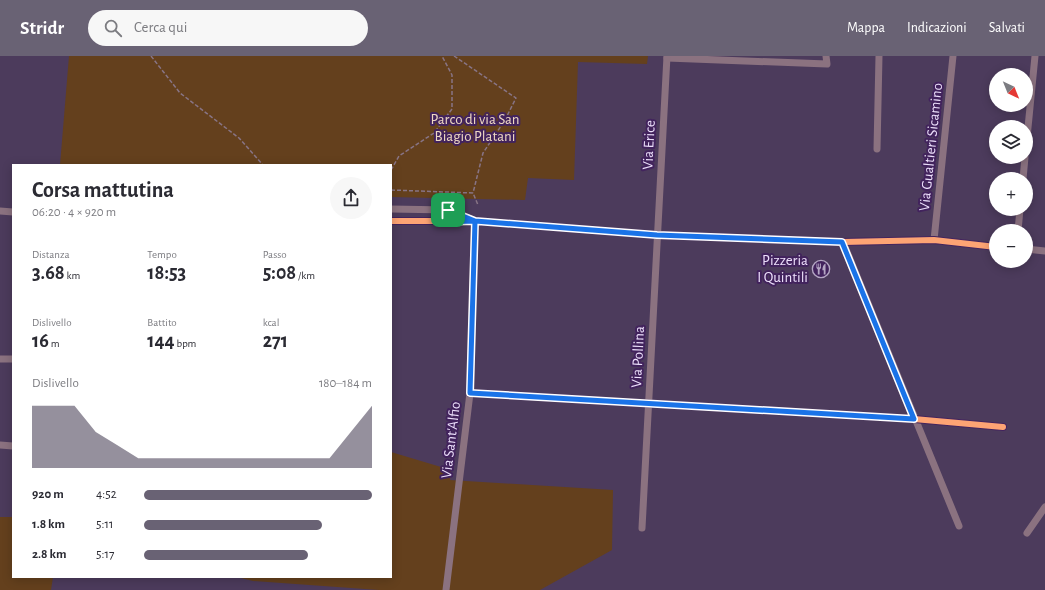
<!DOCTYPE html>
<html lang="it">
<meta charset="utf-8">
<style>
:root{--surface:#fff;--page:#f7f7f7;--text:#2b2b33;--muted:#7c7c81;--accent:#696274}
body{margin:0;font-family:"Alegreya Sans",sans-serif;background:var(--page);color:var(--text);height:100vh;display:flex;flex-direction:column;font-size:15px;white-space:nowrap}
*{box-sizing:border-box;margin:0}
p{font-size:13px;color:var(--muted)}
.icon{flex:none;width:22px;height:22px;fill:none;stroke:currentColor;stroke-width:2;stroke-linecap:round;stroke-linejoin:round}
.map{position:relative;flex:1;overflow:hidden}
.details{position:absolute;left:12px;top:108px;width:380px;height:414px;display:flex;flex-direction:column;background:var(--surface);border-radius:0px;box-shadow:0 2px 10px #0003}
.details>*{flex:none}
.needle{width:26px;rotate:137deg}
.buttons{position:absolute;left:989px;top:12px;display:grid;gap:8px}
.buttons a{display:grid;place-items:center;width:44px;height:44px;border-radius:50%;background:var(--surface);box-shadow:0 2px 10px #0003;font-size:20px}
.pin{position:absolute;display:grid;place-items:center;width:34px;height:34px;color:#fff;margin:-17px;border-radius:8px;box-shadow:0 2px 6px #0006}
.round{display:grid;place-items:center;flex:none;width:42px;height:42px;border-radius:21px;background:var(--page)}
.overview{display:flex;align-items:center;justify-content:space-between;height:68px;padding:0 20px}
h1{font-size:22px;font-weight:700;line-height:30px}
.stats{display:grid;grid-template-columns:repeat(3,1fr);gap:6px;height:68px;padding:4px 20px}
.stats div{display:grid;align-content:center}
.stats b{font-size:20px;font-weight:700}
.stats small{font-size:11px;font-weight:400}
.stats p{font-size:11px}
.chart{height:112px;padding:8px 20px}
.chart p{display:flex;justify-content:space-between}
.chart svg{width:100%;height:72px;margin-top:4px;fill:var(--accent);opacity:.7}
ul{padding:0 20px;list-style:none;font-size:13px}
li{display:grid;grid-template-columns:64px 48px 1fr;align-items:center;height:30px}
li i{height:10px;border-radius:5px;background:var(--accent)}
header{display:flex;align-items:center;gap:24px;box-sizing:border-box;height:56px;padding:0 20px;background:var(--accent);color:#fff}
header strong{font-size:19px}
nav{display:flex;gap:22px;margin-inline-start:auto;font-size:14px}
.search{width:280px;height:36px;background:var(--page);display:flex;align-items:center;gap:10px;box-sizing:border-box;padding:0 14px;border-radius:22px;color:var(--muted);font-size:15px}
.map>svg:first-child{display:block}
.green{fill:#64401d}
.lines{fill:none;stroke-linecap:round;stroke-linejoin:round}
.path{stroke:#887485;stroke-width:1.5;stroke-dasharray:4 2;stroke-linecap:butt}
.street{stroke:#8b7280;stroke-width:7}
.cycleway-casing{stroke:#42235d;stroke-width:8}
.cycleway{stroke:#fda474;stroke-width:6}
.route-casing{stroke:#fff;stroke-width:8}
.route{stroke:#1a73e8;stroke-width:5}
.labels{text-anchor:middle;dominant-baseline:central;stroke-width:4;stroke-linejoin:round;paint-order:stroke}
.park-label{font-size:15px;fill:#eed8c2;stroke:#42235d}
.street-label{font-size:15px;fill:#ecdffb;stroke:#42235d}
.poi-label{font-size:15px;fill:#ecdffb;stroke:#42235d;text-anchor:end}
</style>
<header>
<strong>Stridr</strong>
<div class="search"><svg class="icon" aria-label="search" viewBox="0 0 24 24"><circle cx="10" cy="10" r="6"/><path d="M15 15l6 6"/></svg>Cerca qui</div>
<nav><a>Mappa</a><a>Indicazioni</a><a>Salvati</a></nav>
</header>
<div class="map">
<svg width="1045" height="534" viewBox="0 0 1045 534">
<rect width="100%" height="100%" fill="#4c3b5c"/>
<!-- green -->
<g class="green">
<path d="M69,0H648L647,8L578,6L574,124L528,122L525,144L391,141V109H60Z"/>
<path d="M391,396L451,414L450,424L613,434L612,494L540,534H379L253,525L237,521H391Z"/>
<path d="M0,461H13V521H53L51,534H0Z"/>
</g>
<g class="lines">
<!-- path -->
<g class="path">
<path d="M151,0L180,37L239,82L263,109"/>
<path d="M454,0L516,42L505,64L483,97L473,137"/>
<path d="M391,114L399,100L434,77L452,53V19L442,0"/>
<path d="M391,134L473,137L478,149"/>
</g>
<!-- street -->
<g class="street">
<path d="M667,2L827,8L826,0"/>
<path d="M1026,92L1035,0"/>
<path d="M877,93L879,0"/>
<path d="M1023,123L1025,101"/>
<path d="M391,153L448,154L473,164"/>
<path d="M0,155L13,156"/>
<path d="M391,165H475L657,179L843,186L934,184L996,191"/>
<path d="M1018,175L1020,153"/>
<path d="M934,184L953,0"/>
<path d="M843,186L959,470"/>
<path d="M1026,193L1045,195"/>
<path d="M0,303H13"/>
<path d="M470,337L914,363L1003,371"/>
<path d="M0,389L13,390"/>
<path d="M642,472L667,0"/>
<path d="M1027,477L1045,451"/>
<path d="M446,534L470,337L475,165"/>
</g>
<defs>
<g id="cycleway">
<path d="M391,165H475L657,179L843,186L934,184L996,191"/>
<path d="M470,337L914,363L1003,371"/>
</g>
</defs>
<!-- cycleway casing -->
<use href="#cycleway" class="cycleway-casing"/>
<!-- cycleway -->
<use href="#cycleway" class="cycleway"/>
</g>
<g class="lines">
<defs>
<path id="route" d="M448,154L475,165L470,337L914,363L842,186L657,179L475,165L440,166L439,154H448"/>
</defs>
<!-- route casing -->
<use href="#route" class="route-casing"/>
<!-- route -->
<use href="#route" class="route"/>
</g>
<!-- icons -->
<defs>
<symbol id="restaurant-ring" viewBox="-11 -11 22 22"><circle r="9.5" fill="#42235d" stroke="#b4a6c3" stroke-width="1.5"/><path d="M-5-6h1v4h1v-4h1v4h1v-4h1v5L-1.5 .5V6h-2V.5L-5-1ZM5-6V6H3V1.5H1.5Q1.5-4 5-6Z" fill="#b4a6c3"/></symbol>
</defs>
<g fill-rule="evenodd">
<use href="#restaurant-ring" x="811" y="203" width="20" height="20"/>
</g>
<g class="labels">
<!-- park labels -->
<g class="park-label">
<text x="475" y="63">Parco di via San<tspan x="475" dy="17">Biagio Platani</tspan></text>
</g>
<!-- street labels -->
<g class="street-label">
<text transform="translate(649 89) rotate(-87)">Via Erice</text>
<text transform="translate(931 91) rotate(-84)">Via Gualtieri Sicamino</text>
<text transform="translate(638 301) rotate(-87)">Via Pollina</text>
<text transform="translate(451 384) rotate(-83)">Via Sant'Alfio</text>
</g>
<!-- poi labels -->
<g class="poi-label">
<text x="808" y="204">Pizzeria<tspan x="808" dy="17">I Quintili</tspan></text>
</g>
</g>
</svg>
<div class="buttons">
<a><svg class="needle" viewBox="-14 -14 28 28"><path d="M0-13l5 13h-10z" fill="#e53935"/><path d="M0 13l5-13h-10z" fill="#7c7c81"/></svg></a>
<a><svg class="icon" aria-label="layers" viewBox="0 0 24 24"><path d="M12 4l9 5-9 5-9-5zM3 14l9 5 9-5"/></svg></a>
<a>+</a>
<a>−</a>
</div>
<div class="pin" style="left:448px;top:154px;background:#1e9e55"><svg class="icon" aria-label="arrive" viewBox="0 0 24 24"><path d="M6 21V4h12l-3 4 3 4H6"/></svg></div>
<section class="details">
<div class="overview"><div><h1>Corsa mattutina</h1><p>06:20 · 4 × 920 m</p></div><a class="round"><svg class="icon" aria-label="share" viewBox="0 0 24 24"><path d="M12 15V3M7 8l5-5 5 5M5 13v7h14v-7"/></svg></a></div>
<div class="stats">
<div><p>Distanza</p><b>3.68<small> km</small></b></div>
<div><p>Tempo</p><b>18:53</b></div>
<div><p>Passo</p><b>5:08<small> /km</small></b></div>
</div>
<div class="stats">
<div><p>Dislivello</p><b>16<small> m</small></b></div>
<div><p>Battito</p><b>144<small> bpm</small></b></div>
<div><p>kcal</p><b>271</b></div>
</div>
<div class="chart"><p><span>Dislivello</span>180–184 m</p>
<svg viewBox="0 0 160 44" preserveAspectRatio="none"><path d="M0 44V6L10 6L20 6L30 22L40 30L50 38L60 38L70 38L80 38L90 38L100 38L110 38L120 38L130 38L140 38L150 22L160 6V44z"/></svg>
</div>
<ul>
<li><b>920 m</b>4:52<i style="width:100%"></i></li>
<li><b>1.8 km</b>5:11<i style="width:78%"></i></li>
<li><b>2.8 km</b>5:17<i style="width:72%"></i></li>
</ul>
</section>
</div>
